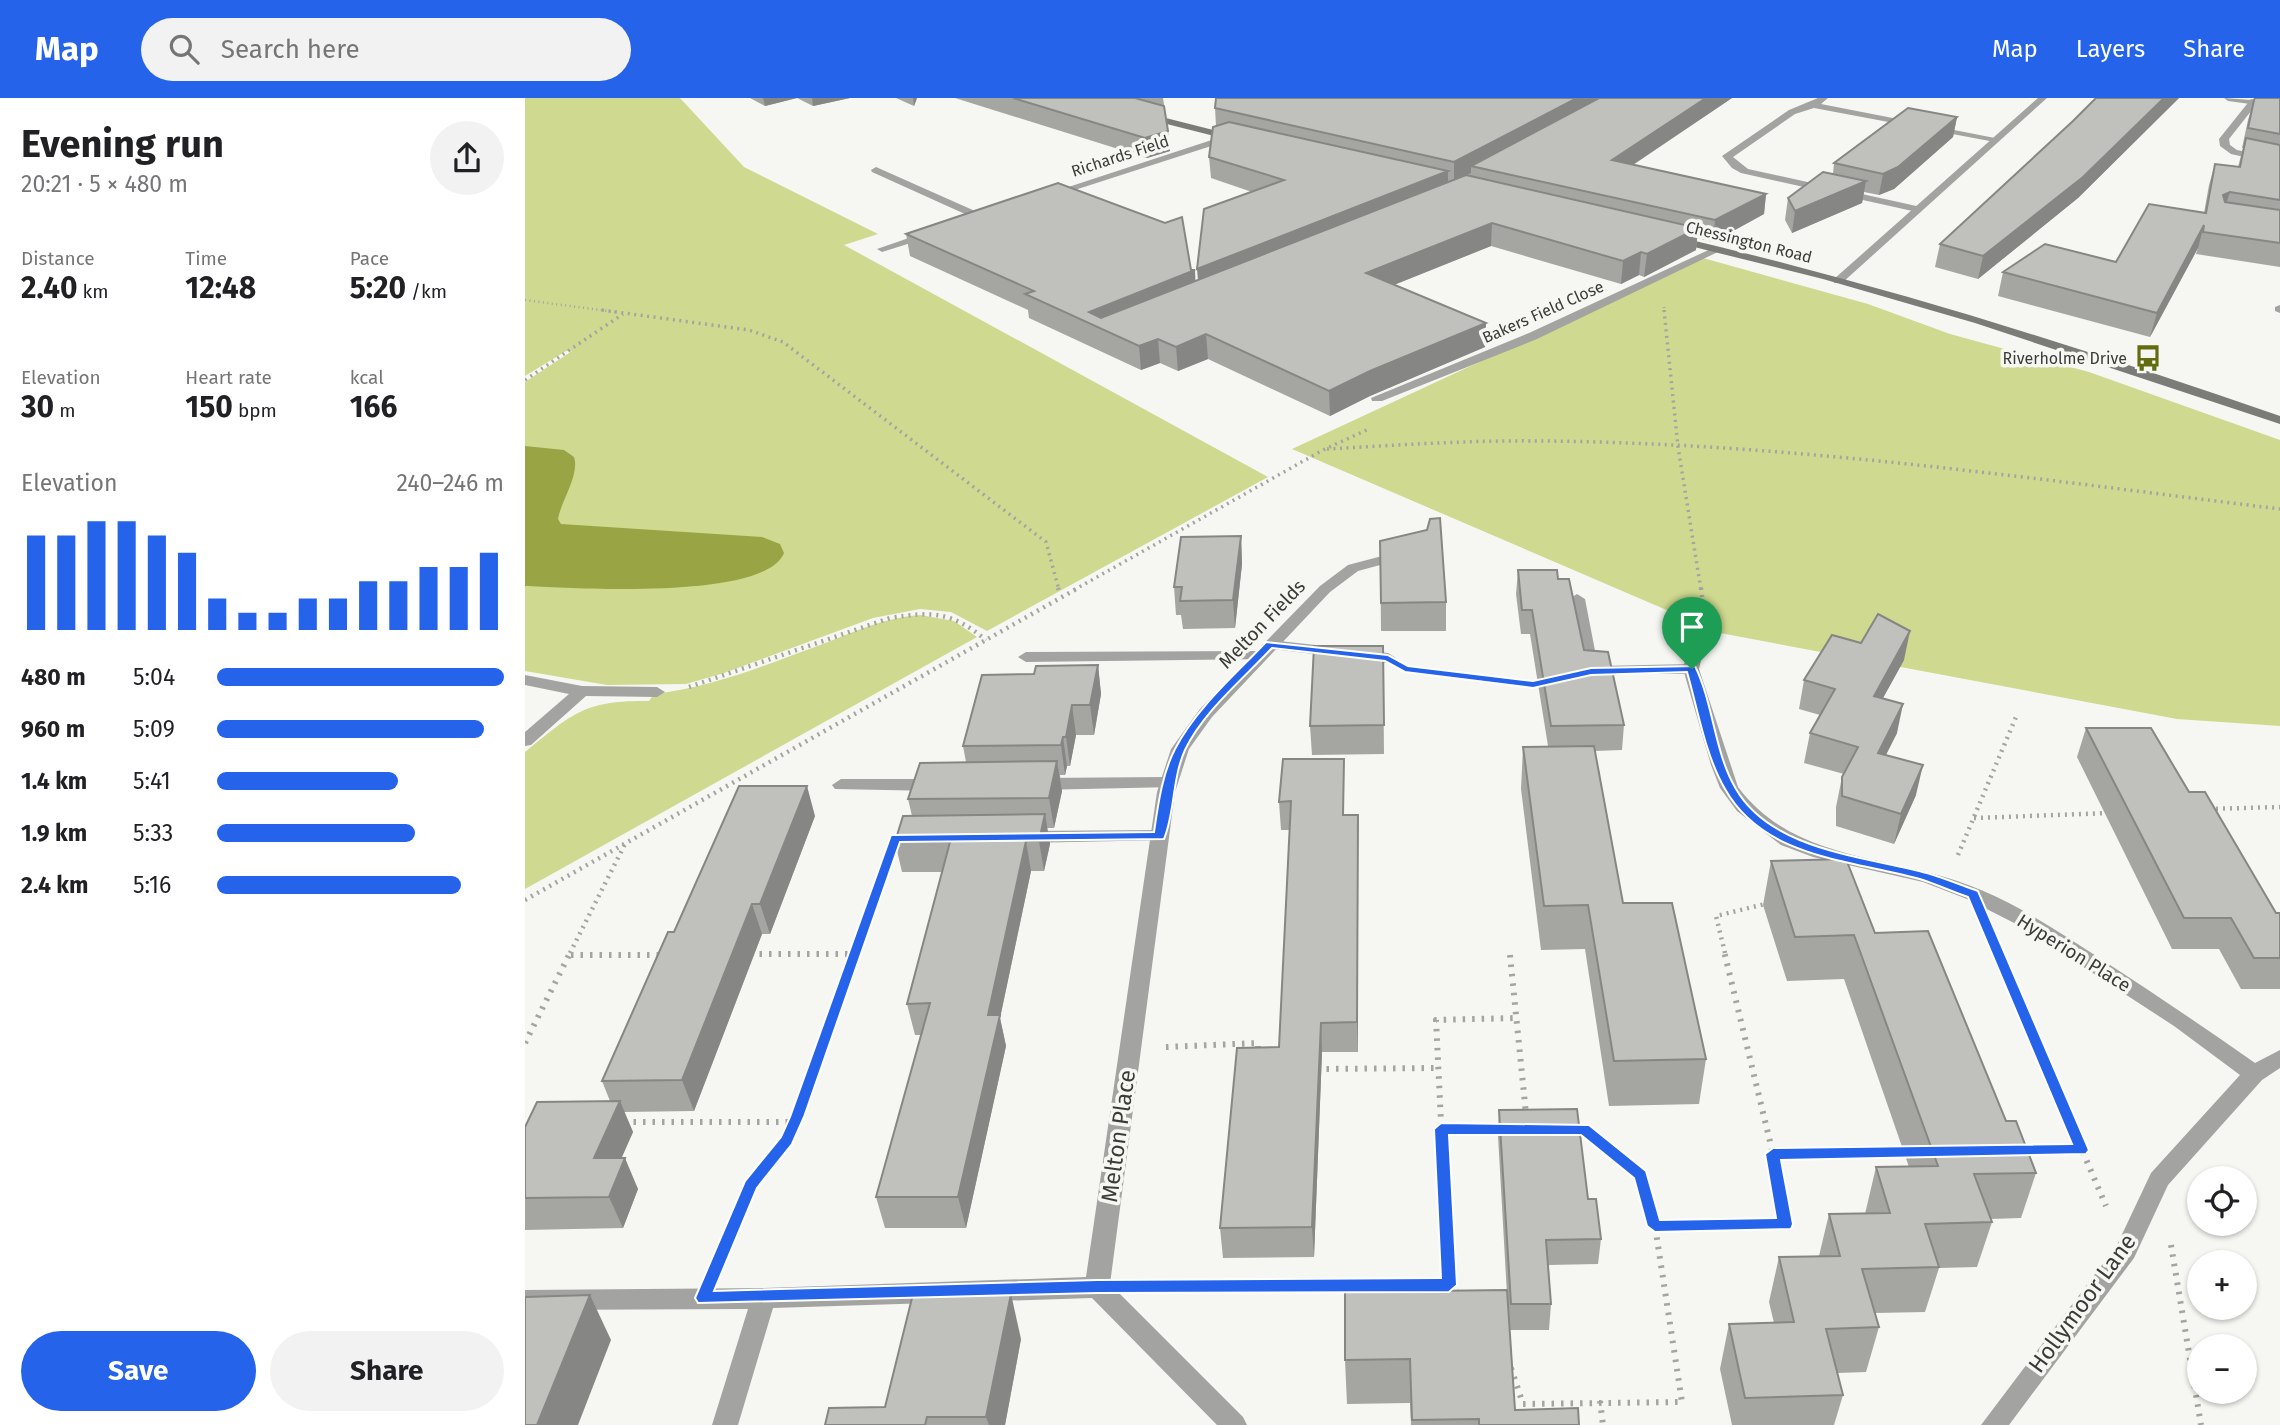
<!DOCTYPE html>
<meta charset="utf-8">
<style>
:root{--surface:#fff;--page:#f2f2f2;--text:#202124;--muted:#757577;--accent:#2563eb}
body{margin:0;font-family:"Fira Sans",sans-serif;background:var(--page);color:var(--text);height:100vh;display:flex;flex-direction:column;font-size:26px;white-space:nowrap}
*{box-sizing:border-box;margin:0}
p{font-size:23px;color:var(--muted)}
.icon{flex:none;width:38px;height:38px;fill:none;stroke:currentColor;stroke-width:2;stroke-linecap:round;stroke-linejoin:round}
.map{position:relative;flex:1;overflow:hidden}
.drawer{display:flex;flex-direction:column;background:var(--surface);width:525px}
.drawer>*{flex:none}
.controls{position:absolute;left:1662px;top:1068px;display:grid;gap:14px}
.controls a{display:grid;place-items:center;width:70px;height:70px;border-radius:50%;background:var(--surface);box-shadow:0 2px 5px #0004;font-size:35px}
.pin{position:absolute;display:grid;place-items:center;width:60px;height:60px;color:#fff;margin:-72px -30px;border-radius:50% 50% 50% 0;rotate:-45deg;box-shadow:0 0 7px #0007}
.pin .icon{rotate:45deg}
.round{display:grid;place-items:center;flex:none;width:74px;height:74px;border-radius:37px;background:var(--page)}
.overview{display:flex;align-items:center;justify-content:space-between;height:119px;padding:0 21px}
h1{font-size:38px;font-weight:700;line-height:52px}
.stats{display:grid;grid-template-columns:repeat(3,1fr);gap:10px;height:119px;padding:7px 21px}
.stats div{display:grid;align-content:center}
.stats b{font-size:30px;font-weight:700}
.stats small{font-size:19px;font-weight:400}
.stats p{font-size:19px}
.chart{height:196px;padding:14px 21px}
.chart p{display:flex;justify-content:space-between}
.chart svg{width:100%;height:126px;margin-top:7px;stroke:var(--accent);stroke-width:6}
.button{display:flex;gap:14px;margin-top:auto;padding:14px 21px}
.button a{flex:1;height:80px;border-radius:42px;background:var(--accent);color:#fff;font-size:28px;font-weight:700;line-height:80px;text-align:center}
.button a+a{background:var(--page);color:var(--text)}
ul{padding:0 21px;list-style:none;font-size:23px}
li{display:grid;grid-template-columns:112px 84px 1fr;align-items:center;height:52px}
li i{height:18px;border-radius:9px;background:var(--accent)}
header{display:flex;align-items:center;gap:42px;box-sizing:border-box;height:98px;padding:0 35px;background:var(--accent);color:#fff}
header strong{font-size:33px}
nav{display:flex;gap:38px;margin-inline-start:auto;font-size:24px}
.search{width:490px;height:63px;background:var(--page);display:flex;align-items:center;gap:18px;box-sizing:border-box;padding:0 24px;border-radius:38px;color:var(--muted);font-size:26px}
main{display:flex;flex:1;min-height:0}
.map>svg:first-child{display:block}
.green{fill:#cfd98f}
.water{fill:#99a444}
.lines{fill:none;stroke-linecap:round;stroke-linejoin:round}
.path-far3{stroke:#a4a5a1;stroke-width:2.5;stroke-dasharray:1 3.5;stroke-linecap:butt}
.path-far2{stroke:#a4a5a1;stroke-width:3.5;stroke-dasharray:2 4.5;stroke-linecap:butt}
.path-far1{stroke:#a4a5a1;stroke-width:4.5;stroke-dasharray:2 5;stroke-linecap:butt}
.path{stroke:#a4a5a1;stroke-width:6;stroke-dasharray:2.5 7;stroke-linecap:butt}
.lane{fill:#a3a3a1;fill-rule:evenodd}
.street{fill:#a3a3a1;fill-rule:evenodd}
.secondary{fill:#7b7b78;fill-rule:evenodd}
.wall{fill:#a5a6a2}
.shaded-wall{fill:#868784}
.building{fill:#c0c1bc;stroke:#868784;stroke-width:2}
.route{fill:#2563eb;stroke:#fff;stroke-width:2;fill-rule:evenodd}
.labels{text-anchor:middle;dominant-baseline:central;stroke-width:7;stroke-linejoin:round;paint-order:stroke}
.far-street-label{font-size:16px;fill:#3b3b39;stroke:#f6f7f2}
.far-poi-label{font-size:16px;fill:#3b3b39;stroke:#f6f7f2;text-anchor:end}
.street-label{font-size:19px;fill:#3b3b39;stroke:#f6f7f2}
.near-street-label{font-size:23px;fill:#3b3b39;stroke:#f6f7f2}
</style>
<header>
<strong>Map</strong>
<div class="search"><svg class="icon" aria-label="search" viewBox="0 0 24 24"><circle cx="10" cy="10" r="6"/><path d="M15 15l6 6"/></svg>Search here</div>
<nav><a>Map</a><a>Layers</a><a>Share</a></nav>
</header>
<main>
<section class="drawer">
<div class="overview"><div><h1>Evening run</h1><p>20:21 · 5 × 480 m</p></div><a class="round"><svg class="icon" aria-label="share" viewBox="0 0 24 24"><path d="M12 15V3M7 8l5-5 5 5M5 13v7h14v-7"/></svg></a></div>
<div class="stats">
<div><p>Distance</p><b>2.40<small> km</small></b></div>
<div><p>Time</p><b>12:48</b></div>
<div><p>Pace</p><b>5:20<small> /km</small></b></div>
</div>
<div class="stats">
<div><p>Elevation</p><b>30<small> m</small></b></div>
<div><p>Heart rate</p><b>150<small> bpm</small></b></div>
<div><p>kcal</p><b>166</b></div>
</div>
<div class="chart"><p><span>Elevation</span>240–246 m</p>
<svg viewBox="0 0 160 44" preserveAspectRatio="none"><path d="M5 44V11M15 44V11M25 44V6M35 44V6M45 44V11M55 44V17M65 44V33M75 44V38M85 44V38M95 44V33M105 44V33M115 44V27M125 44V27M135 44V22M145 44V22M155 44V17"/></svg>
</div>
<ul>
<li><b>480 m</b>5:04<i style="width:100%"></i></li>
<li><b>960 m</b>5:09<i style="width:93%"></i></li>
<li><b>1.4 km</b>5:41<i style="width:63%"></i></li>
<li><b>1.9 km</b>5:33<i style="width:69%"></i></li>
<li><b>2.4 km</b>5:16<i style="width:85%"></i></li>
</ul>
<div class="button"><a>Save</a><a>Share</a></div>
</section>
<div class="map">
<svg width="1755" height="1327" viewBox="0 0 1755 1327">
<rect width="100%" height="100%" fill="#f6f7f2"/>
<!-- green -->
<g class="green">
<path d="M0,0H155L219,69L353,136L319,147L743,379L462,533L426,514L395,511L348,520L199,575L161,586L82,587L0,573V284L47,253H41L0,278Z"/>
<path d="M1178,160L1343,206L1425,236L1564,274L1755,342V628L1652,621L1195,535L767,351Z"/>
<path d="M395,517L429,523L452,539L0,791V654C48,615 60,602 124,603L129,596C190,589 246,565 303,544C333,532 363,519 395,517Z"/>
</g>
<!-- water -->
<path class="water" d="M0,348L39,352L49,359C55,376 36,403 33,421L36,426L237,439L255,446L259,455C240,503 47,490 0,488Z"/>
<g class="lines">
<!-- path-far3 -->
<g class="path-far3">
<path d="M0,202L90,214"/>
<path d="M1139,209L1140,214"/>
</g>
<!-- path-far2 -->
<g class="path-far2">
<path d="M77,212L224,232L258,244L521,444L534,492"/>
<path d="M1139,212L1153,349L1176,492"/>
<path d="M0,282L98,216"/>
<path d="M802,351C874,347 946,342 1018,343C1265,345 1511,381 1755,411"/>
<path d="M549,492L798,352L844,331"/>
</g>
<!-- path-far1 -->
<g class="path-far1">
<path d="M533,490L534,493"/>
<path d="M1176,490L1178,506"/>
<path d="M892,573L1008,587L1019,584"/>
<path d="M164,589L365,520C408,513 427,514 461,542"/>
<path d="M1684,711L1755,709"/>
<path d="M1449,720L1585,715"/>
<path d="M1433,757L1491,619"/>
<path d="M0,802L553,490"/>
<path d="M1469,846L1473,855"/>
<path d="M45,855L100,746"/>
<path d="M330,855L370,740"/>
<path d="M1200,855L1191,818L1244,805"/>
</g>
<!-- path -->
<g class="path">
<path d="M1472,853L1581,1108"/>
<path d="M225,856H330"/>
<path d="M46,857H136"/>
<path d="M985,857L1001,1016"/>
<path d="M0,945L46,853"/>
<path d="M641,949L733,945V953"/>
<path d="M792,971L914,970"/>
<path d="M99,1024H270"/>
<path d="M916,1031H978"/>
<path d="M1049,1031H1059L1116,1077L1130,1128"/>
<path d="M1497,1053L1556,1052"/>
<path d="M1248,1056L1383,1054"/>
<path d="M1646,1147L1676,1327"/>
<path d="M194,1163L225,1087L262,1042L330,853"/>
<path d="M924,1187L934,1196"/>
<path d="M627,1189L924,1187L911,922L992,920"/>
<path d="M986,1270L998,1306L1157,1304L1130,1128L1260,1126L1248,1056L1199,853"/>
<path d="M1075,1303L1078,1327"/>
</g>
<!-- lane -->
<g class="lane">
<path d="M1293,0H1303L1296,6L1475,41L1470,44L1289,10L1270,16L1208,59L1223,71L1396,109V113L1392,114L1216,75L1207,70L1197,58L1264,12Z"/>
<path d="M1726,1L1734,3L1704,41L1705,47L1712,52L1755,61V67L1706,56L1695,48L1694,41Z"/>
<path d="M351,69L459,117L460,119L451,121L347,74L346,72Z"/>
<path d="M1755,207V215L1750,213V209Z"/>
<path d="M1052,496L1060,501L1073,568L1166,566L1174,571L1166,576H1060L1044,501Z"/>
<path d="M745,542L863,555L871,560L863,565L739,550L737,547Z"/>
<path d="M734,553L740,555L742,558L740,561L501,564L493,559L501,554Z"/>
<path d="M643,679L652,685L649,689L512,692L503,686L512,680Z"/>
<path d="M316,681H411L420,687L411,693L310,691L307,687Z"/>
<path d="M635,732L644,738L642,742L500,745L491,739L500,733Z"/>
</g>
<!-- street -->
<g class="street">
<path d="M1513,0H1522L1317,185H1309V181Z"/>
<path d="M1699,0L1755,4V10L1703,3Z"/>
<path d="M705,36L710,39L708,41L528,99L519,97Z"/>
<path d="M404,133L408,134V138L357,154L352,151Z"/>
<path d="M1190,149L1199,151L1012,241L857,303H847L846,300L1004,235Z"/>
<path d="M876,453L881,454V460L833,473L805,494L687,619L664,651L650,694L585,1186L718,1319L722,1327H692L567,1200L248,1210L213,1327H187L223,1211L0,1212V1192L239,1190L561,1179L632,694L646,651L675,611L795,488L823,467Z"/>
<path d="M1175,528L1183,533L1174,571L1213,689C1271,767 1374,756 1456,792C1499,810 1537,836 1576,861C1628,895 1679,929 1730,965L1755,952V970L1737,982L1643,1087L1609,1160L1484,1327H1456L1592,1147L1626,1075L1715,977L1649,928L1497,829L1442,801L1398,784L1288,759L1256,747L1212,713L1195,690L1186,667L1158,571L1167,533Z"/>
<path d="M0,577L57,588L132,589L140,594L132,599L61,598L6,647L0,648V634L44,596L0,587Z"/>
</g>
<!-- secondary -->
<g class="secondary">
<path d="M621,15L712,38L714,40L709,43L618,20L616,18Z"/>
<path d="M1149,138C1355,186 1555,249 1755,318V326L1450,225L1298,181L1145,143L1144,141Z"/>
</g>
</g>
<!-- wall -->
<g class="wall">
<path d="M225,0H325L288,8L272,0L240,8Z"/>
<path d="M371,0H392L389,8Z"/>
<path d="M430,0H638L643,33L645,53L622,60Z"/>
<path d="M691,0H1207L1108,67L1241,96L1239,116L1188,144L1172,140L1171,152L1119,179L1114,177L1096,186L966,148L869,187L961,225L960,249L845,298L805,318L683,261L653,273L635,265L616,272L504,220L503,212L385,158L381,136L666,172L670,183L673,182L727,94L686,80L684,59L691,28L690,10Z"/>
<path d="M1571,0H1654L1553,100L1453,181L1410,169L1415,146L1548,23Z"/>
<path d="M1755,0V169L1671,156L1673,150L1625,239L1473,198L1478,174L1591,164L1679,115L1684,87L1690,66L1713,69L1718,50H1717L1723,22L1729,2Z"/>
<path d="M1432,19L1428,39L1369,91L1354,97L1339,94L1337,105L1267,135L1260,122L1263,100L1308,76L1309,65Z"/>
<path d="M716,438L717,466L710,530L658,531L656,517H651L649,489Z"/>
<path d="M855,443L921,504V533H856Z"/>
<path d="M993,472L1033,481L1059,552L1099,627L1097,652L1070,653L1098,805L1181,961L1174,1006L1084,1008L1060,851L1016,852L996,691L998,649L1023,648L1005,536H996L991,496Z"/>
<path d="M858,548L859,656L787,657L785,628Z"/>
<path d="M1379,562L1358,600L1372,635L1361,657L1391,697L1369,746L1311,728V709L1317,679L1319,676L1279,665L1285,635L1295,617L1274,611L1279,582Z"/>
<path d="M573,567L576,596L569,637H551L545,668H542L540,677H535L537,693L529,730H522L525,746L519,773H506L475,920L481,948L441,1130H360L351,1099L396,937H390L382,906L417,774H377L370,744L387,718L383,701L441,664L438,648L509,576Z"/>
<path d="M1561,630L1751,815H1755V891H1716L1694,851H1647L1552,659Z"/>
<path d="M819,689V717L833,746V954H797L789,1159L698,1160L695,1130L754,949L765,732H756L754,704Z"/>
<path d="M290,718L245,836H237L169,1013L99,1014L108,1034L96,1060L113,1091L98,1130L0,1132V1029L85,1003L77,983L149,834Z"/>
<path d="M1246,763L1350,835L1481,1023L1511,1075L1496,1120L1465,1121L1467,1124L1452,1169L1414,1170L1400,1214L1350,1215L1354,1229L1341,1274L1312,1275L1318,1297L1309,1327H1207L1195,1271L1204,1226L1249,1225L1244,1204L1254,1159L1294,1158L1304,1116H1340L1351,1069H1384L1319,881L1262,883L1238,807Z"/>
<path d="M974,1012L1063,1101L1076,1141L1073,1166L1023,1167L1026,1206L1024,1232H984L973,1038Z"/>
<path d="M820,1194L990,1312L1054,1327H886L885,1305L822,1306L820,1262Z"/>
<path d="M496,1241L480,1327H300L360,1309Z"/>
</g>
<!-- shaded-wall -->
<g class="shaded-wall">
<path d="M238,0H272L240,8Z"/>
<path d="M287,0H325L288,8Z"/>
<path d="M388,0H392L389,8Z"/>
<path d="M1052,0H1085L946,68V75L929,84V64Z"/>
<path d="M1181,0H1207L1085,82L1087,62Z"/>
<path d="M1639,0H1654L1553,100L1453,181L1458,158Z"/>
<path d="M1432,19L1428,39L1369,91L1354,97L1358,76Z"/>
<path d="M643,33L645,53L622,60L620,40Z"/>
<path d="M923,73V94L674,194L672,171Z"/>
<path d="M1341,83L1337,105L1267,135L1270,113Z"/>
<path d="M1705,94L1698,115V97Z"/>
<path d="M1241,96L1239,116L1188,144L1190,122Z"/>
<path d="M967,125L966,148L841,198V175Z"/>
<path d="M1679,127L1673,150L1625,239L1632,215Z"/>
<path d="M1173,130L1171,152L1119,179L1122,156Z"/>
<path d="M1116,154L1114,177L1096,186L1098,163Z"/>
<path d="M670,172L671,195L580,232L564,214Z"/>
<path d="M961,225L960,249L845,298L805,318L804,293L845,273Z"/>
<path d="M681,236L683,261L653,273L651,249Z"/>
<path d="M633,241L635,265L616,272L614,248Z"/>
<path d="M716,438L717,466L710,530L708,502Z"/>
<path d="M1385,533L1379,562L1343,627L1349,598Z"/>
<path d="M573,567L576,596L569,637L565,607Z"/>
<path d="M1378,606L1372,635L1347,684L1353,655Z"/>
<path d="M547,607L551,637L545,668L541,639Z"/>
<path d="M538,639L542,668L540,677L536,647Z"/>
<path d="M532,663L537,693L529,730L524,700Z"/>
<path d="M1398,667L1391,697L1369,746L1376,716Z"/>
<path d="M282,688L290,718L245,836L235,806Z"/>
<path d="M520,716L525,746L519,773L514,743Z"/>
<path d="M833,717V954L832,924Z"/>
<path d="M501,743L506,773L475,920L481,948L441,1130L433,1099L463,917Z"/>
<path d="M227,806L237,836L169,1013L157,982Z"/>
<path d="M796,925L797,954L789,1159L787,1129Z"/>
<path d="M95,1003L108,1034L83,1091L69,1060Z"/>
<path d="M100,1060L113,1091L98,1130L84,1099Z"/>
<path d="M486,1196L496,1241L480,1327H464L461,1319Z"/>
<path d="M65,1197L86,1242L53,1327H12Z"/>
</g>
<!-- building -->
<g class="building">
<path d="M488,0H610L639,8L643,33L620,40Z"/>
<path d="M691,0H1052L929,64L690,10Z"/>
<path d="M1074,0H1181L1087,62L1241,96L1190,122L946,68Z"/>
<path d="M1571,0H1639L1558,79L1458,158L1415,146L1548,23Z"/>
<path d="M1730,0H1755V36L1723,30L1729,2Z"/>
<path d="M1383,10L1432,19L1373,69L1358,76L1309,65Z"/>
<path d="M704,24L923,73L672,171L679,111L759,82L684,59L688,29Z"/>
<path d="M1721,40L1755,47V102L1705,94L1698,97L1700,104L1755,112V145L1678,134L1679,127L1632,215L1478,174L1520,146L1591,164L1624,106L1681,115L1690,66L1715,69Z"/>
<path d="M1298,74L1341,83L1270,113L1263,100Z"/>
<path d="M941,77L1173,130L1122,156L1116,154L1098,163L967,125L841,175L961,225L845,273L804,293L681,236L651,249L633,241L614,248L500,196L509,193L381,136L533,85L640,125L657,119L666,172H670L564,214L576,220Z"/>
<path d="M915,420L921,504L856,505L855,443L902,432L905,421Z"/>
<path d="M716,438L708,502L655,503L657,489H649L656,439Z"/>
<path d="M993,472H1032L1033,481H1044L1059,552L1083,554L1099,627L1026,628L1007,512H997Z"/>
<path d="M1353,516L1385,533L1349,598L1378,606L1353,655L1398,667L1376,716L1317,698V679L1333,649L1285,635L1310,591L1279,582L1307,537L1336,545Z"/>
<path d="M789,548H858L859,627L785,628Z"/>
<path d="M573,567L565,607H547L541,639H538L536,647L438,648L457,577L509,576L511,568Z"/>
<path d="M1561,630H1626L1664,694H1680L1751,815H1755V860H1729L1706,820H1659Z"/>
<path d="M1069,648L1098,805H1147L1181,961L1089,963L1063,807L1019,808L998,649Z"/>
<path d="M758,661H819L818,717H833L832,924L796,925L787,1129L695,1130L712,950L754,949L766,703L754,704Z"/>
<path d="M532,663L524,700L383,701L395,665Z"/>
<path d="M214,688H282L235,806H227L157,982L77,983L143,834H149Z"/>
<path d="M520,716L514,743H501L463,917H475L433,1099H351L405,905L382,906L425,744H370L378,718Z"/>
<path d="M1321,761L1350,835L1403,833L1481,1023H1491L1511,1075L1449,1076L1467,1124L1400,1126L1414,1169L1337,1171L1354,1229L1301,1231L1318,1297L1220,1300L1204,1226L1269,1224L1254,1159L1315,1158L1304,1116L1365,1115L1351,1069L1413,1068L1329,837L1270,839L1246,763Z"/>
<path d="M95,1003L69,1060H100L84,1099L0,1100V1029L12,1004Z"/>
<path d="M1052,1011L1063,1101H1071L1076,1141L1021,1142L1026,1206H986L974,1012Z"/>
<path d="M982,1192L990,1312L1053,1310L1054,1327H954V1321L887,1322L885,1261L820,1262V1194Z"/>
<path d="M388,1196H486L461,1319H402L400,1327H300L304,1310L360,1309Z"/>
<path d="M65,1197L12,1327H0V1199Z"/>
</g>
<!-- route -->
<path class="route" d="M741,544L863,557L883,568L1008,583L1066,570L1170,568C1189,607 1189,654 1211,691C1247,753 1340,758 1402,775C1419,780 1436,787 1453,793L1564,1052L1561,1056L1256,1062L1268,1126L1266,1131L1130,1134L1122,1128L1109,1080L1056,1037H924L932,1187L924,1194L572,1195L173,1205L170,1200L220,1083L256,1039L265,1019L366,737L629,734C633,707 637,676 650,651C671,610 710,577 741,544ZM747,550L860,563L880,574L1008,590L1066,577L1162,574C1173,612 1180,657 1200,691C1240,762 1329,762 1398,782C1413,787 1428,794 1443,799L1547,1046L1248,1050L1240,1056L1251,1120L1135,1122L1121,1073L1064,1027L916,1025L909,1031L916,1180L572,1182L189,1193L232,1090L267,1046L279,1019L375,744L639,741C650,715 647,681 660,652C678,614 718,581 747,550Z"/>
<!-- icons -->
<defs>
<symbol id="bus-bare" viewBox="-9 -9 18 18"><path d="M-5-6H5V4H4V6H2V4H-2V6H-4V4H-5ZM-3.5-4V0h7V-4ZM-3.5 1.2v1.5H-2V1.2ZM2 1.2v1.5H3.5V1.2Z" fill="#636b10" stroke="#f6f7f2" stroke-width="2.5" paint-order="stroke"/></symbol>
</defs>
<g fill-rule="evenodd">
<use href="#bus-bare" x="1604" y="241" width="38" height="38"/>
</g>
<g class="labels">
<!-- far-street labels -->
<g class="far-street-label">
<text transform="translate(595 58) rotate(-18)">Richards Field</text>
<text transform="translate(1224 144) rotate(14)">Chessington Road</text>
<text transform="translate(1018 214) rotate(-24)">Bakers Field Close</text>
</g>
<!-- far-poi labels -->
<g class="far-poi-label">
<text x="1602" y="260">Riverholme Drive</text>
</g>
<!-- street labels -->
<g class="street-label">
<text transform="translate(737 526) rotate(-46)">Melton Fields</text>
<text transform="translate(1549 855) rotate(32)">Hyperion Place</text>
</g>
<!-- near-street labels -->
<g class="near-street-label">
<text transform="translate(593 1038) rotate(-82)">Melton Place</text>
<text transform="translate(1557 1205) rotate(-54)">Hollymoor Lane</text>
</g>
</g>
</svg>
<div class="controls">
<a><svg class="icon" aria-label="locate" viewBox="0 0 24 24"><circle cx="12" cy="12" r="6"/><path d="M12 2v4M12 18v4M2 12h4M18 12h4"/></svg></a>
<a>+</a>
<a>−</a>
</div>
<div class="pin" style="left:1167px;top:571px;background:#1e9e55"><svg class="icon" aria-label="arrive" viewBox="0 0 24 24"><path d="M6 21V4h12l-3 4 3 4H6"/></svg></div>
</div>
</main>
